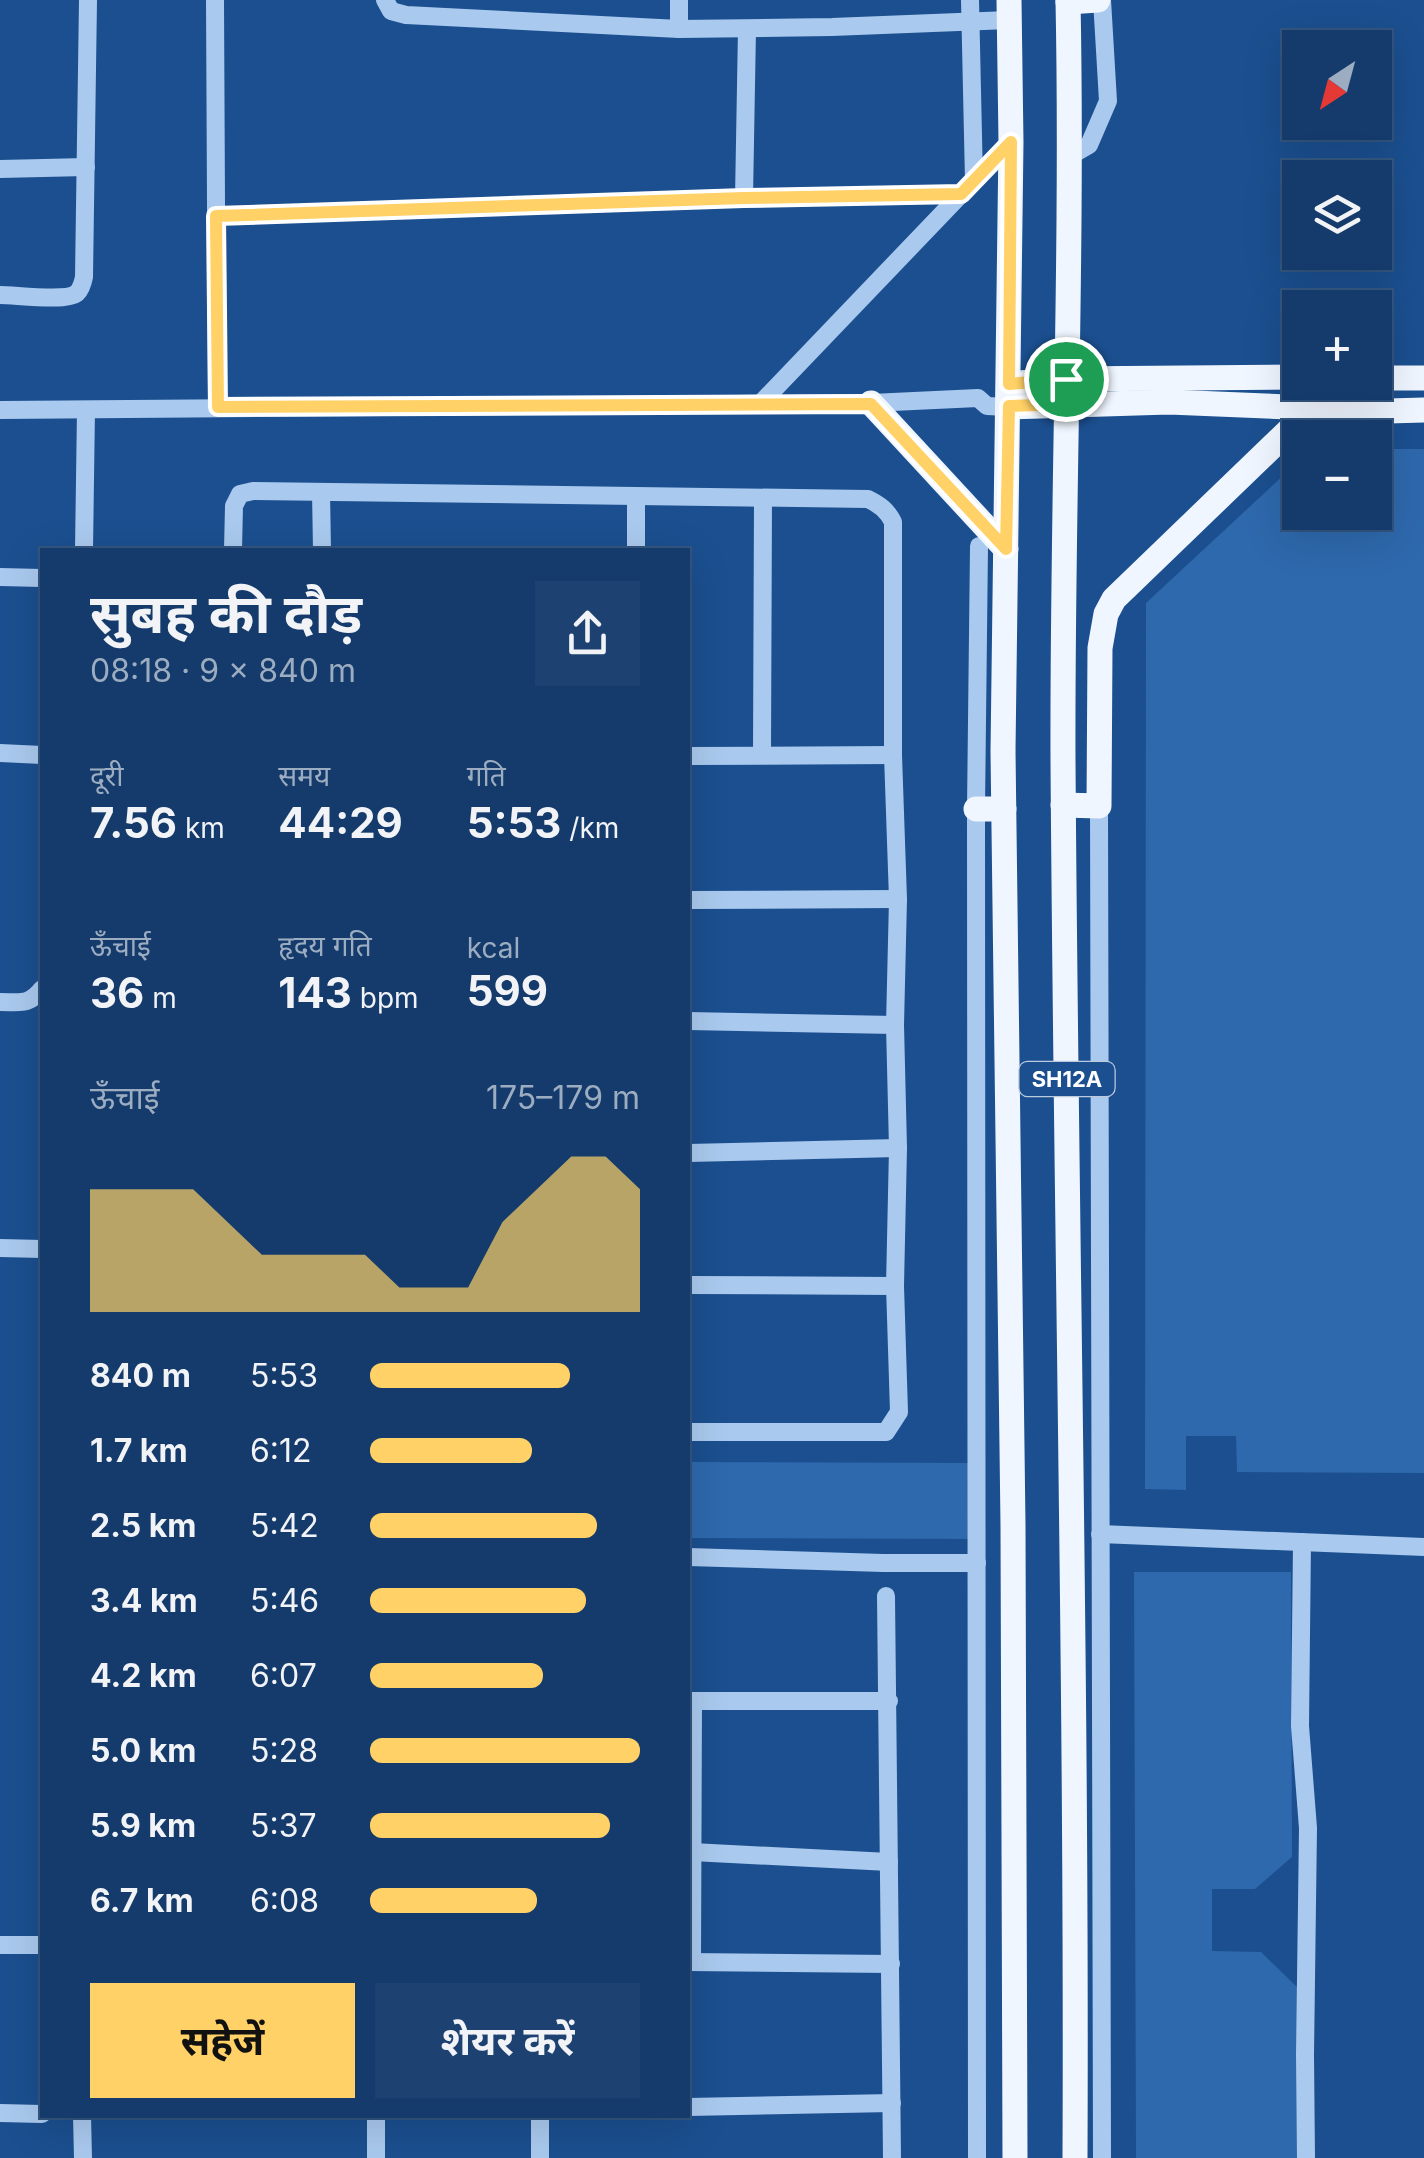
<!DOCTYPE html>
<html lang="hi">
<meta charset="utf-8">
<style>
:root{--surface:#143b6b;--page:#1d4271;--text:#f1f3f6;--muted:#9dadc1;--line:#33557e;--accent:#ffd166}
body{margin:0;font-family:Inter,"Noto Sans Devanagari",sans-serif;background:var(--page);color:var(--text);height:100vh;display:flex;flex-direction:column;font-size:38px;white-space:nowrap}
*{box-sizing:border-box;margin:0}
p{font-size:32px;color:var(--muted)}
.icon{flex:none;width:55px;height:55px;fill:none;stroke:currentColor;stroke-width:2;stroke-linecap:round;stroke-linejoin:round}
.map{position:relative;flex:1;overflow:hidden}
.drawer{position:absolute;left:40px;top:548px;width:650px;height:1570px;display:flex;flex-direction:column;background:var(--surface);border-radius:0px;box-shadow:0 10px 40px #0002,0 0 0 2px var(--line)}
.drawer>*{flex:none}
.needle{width:65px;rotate:216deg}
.buttons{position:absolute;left:1282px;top:30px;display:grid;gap:20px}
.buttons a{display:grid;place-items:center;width:110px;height:110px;border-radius:0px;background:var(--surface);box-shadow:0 10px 40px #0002,0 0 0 2px var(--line);font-size:50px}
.pin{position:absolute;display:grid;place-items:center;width:85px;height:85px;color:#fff;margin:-42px;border:5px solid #fff;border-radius:50%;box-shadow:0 2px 10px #0007}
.round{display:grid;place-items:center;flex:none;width:105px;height:105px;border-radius:0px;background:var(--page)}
.summary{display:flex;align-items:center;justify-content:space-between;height:170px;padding:0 50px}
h1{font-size:55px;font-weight:700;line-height:75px}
.stats{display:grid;grid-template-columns:repeat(3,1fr);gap:15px;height:170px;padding:10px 50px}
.stats div{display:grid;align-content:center}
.stats b{font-size:42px;font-weight:700}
.stats small{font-size:28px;font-weight:400}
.stats p{font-size:28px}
.chart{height:280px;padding:20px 50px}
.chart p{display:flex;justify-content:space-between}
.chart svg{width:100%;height:180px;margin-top:10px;fill:var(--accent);opacity:.7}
.primary-button{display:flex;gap:20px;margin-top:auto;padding:20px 50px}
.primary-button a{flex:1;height:115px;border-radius:0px;background:var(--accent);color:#111;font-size:40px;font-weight:700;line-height:115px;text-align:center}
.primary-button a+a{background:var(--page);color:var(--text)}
ul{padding:0 50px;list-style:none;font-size:32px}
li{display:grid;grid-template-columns:160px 120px 1fr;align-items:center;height:75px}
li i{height:25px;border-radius:12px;background:var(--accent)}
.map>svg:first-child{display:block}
.green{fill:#2e69ad}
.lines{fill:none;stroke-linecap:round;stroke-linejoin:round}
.minor{stroke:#a9c9ee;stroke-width:18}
.major{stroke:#f0f6ff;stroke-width:25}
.route-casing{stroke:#fff;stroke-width:20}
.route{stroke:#ffd166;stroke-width:12}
.labels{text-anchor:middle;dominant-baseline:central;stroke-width:10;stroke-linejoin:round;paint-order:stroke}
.shield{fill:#1b4f8f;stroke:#bbcadd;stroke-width:2.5}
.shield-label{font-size:22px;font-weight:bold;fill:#fff}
</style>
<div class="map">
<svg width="1424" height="2158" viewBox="0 0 1424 2158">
<rect width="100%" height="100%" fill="#1b4f8f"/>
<!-- green -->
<g class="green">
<path d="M1375,449H1424V1473L1237,1472L1236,1436H1186V1490L1145,1489L1146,603L1300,460V512H1375Z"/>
<path d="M688,1462L979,1463V1539L688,1538Z"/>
<path d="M1134,1572H1291L1292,1857L1255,1889H1212V1951L1261,1952L1298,1988L1299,2158H1136Z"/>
</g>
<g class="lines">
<!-- minor -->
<g class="minor">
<path d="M215,0L217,407"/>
<path d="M385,0L391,11L406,15L679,29L832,27L1009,20"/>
<path d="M679,0V29"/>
<path d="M970,0L974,181"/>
<path d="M747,29L744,198L961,194"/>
<path d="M1070,156L1089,145L1108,101L1102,0"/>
<path d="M0,169L86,167"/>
<path d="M216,216L744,198"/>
<path d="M0,295C16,295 67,302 77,293C81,289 83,282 84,277L88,0"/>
<path d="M761,403L1011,142"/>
<path d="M0,410L871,403L978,398L987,406L1009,407"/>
<path d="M321,492L322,550"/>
<path d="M84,550L86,410"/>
<path d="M233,550L234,506L240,494L253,491L868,499C880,505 887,510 893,522V755L898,899L895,1025L898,1148L895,1286L899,1412L886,1432H688"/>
<path d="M636,550V497"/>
<path d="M0,577L42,578"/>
<path d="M0,753L42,755"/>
<path d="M762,755L763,498"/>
<path d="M688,756L893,755"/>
<path d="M1099,806L1102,2158"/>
<path d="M688,900L898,899"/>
<path d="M0,1002C21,1002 28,1006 42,989"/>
<path d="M688,1021L895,1025"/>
<path d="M688,1153L898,1148"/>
<path d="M0,1248L42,1249"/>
<path d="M688,1285L895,1286"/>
<path d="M1100,1534L1424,1547"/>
<path d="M1302,1542L1300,1726L1308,1828L1305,2055L1306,2158"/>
<path d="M688,1557L883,1563H977"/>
<path d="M886,1596L892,2158"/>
<path d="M688,1701H889"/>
<path d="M692,1852L889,1862"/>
<path d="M0,1945H42"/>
<path d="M688,1962L891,1964"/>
<path d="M692,1962L693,1701"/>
<path d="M688,2107L892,2103"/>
<path d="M0,2113L42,2114"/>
<path d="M82,2115L83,2158"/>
<path d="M376,2115V2158"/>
<path d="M540,2115V2158"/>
<path d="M977,2158L976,809L979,546"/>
</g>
<!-- major -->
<g class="major">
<path d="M1009,0L1011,142L1003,751L1013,1525L1015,2158"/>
<path d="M1068,0C1073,253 1062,506 1063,759C1066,1225 1077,1692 1075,2158"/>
<path d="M1068,2L1098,0"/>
<path d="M1375,378H1424"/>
<path d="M1009,384L1066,379L1300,377"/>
<path d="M871,403L1006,549"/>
<path d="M1009,407L1169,402L1388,411L1424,410"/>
<path d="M1063,805L1099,806L1100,648L1106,614L1114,599L1312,408"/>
<path d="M976,809H1004"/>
</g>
</g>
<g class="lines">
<defs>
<path id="route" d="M1011,142L1009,384L1066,379V404L1009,406L1006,549L871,404L218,407L216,216L744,198L961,194Z"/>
</defs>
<!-- route casing -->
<use href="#route" class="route-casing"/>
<!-- route -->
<use href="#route" class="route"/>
</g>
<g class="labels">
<!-- shield labels -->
<rect class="shield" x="1019.5" y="1062" width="95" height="34" rx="8"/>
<g class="shield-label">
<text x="1067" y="1079">SH12A</text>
</g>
</g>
</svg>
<div class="buttons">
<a><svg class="needle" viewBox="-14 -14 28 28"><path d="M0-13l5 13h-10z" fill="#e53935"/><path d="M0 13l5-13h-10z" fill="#9dadc1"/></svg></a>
<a><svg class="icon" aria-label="layers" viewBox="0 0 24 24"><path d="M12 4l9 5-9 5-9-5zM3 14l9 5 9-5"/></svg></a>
<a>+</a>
<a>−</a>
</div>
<div class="pin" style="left:1066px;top:379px;background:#1e9e55"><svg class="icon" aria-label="arrive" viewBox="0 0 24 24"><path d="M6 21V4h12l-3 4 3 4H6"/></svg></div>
<section class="drawer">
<div class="summary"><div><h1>सुबह की दौड़</h1><p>08:18 · 9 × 840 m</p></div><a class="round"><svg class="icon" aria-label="share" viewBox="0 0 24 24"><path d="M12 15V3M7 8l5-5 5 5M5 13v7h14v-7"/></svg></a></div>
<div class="stats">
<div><p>दूरी</p><b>7.56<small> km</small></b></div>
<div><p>समय</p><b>44:29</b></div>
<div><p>गति</p><b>5:53<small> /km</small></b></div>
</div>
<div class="stats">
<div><p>ऊँचाई</p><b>36<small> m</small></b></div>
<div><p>हृदय गति</p><b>143<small> bpm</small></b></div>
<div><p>kcal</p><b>599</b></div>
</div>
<div class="chart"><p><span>ऊँचाई</span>175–179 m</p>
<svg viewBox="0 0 160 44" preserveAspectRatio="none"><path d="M0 44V14L10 14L20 14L30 14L40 22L50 30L60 30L70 30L80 30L90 38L100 38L110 38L120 22L130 14L140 6L150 6L160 14V44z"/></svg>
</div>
<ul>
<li><b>840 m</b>5:53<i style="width:74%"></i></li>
<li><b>1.7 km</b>6:12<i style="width:60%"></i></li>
<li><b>2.5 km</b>5:42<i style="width:84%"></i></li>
<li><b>3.4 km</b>5:46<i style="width:80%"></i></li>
<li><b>4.2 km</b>6:07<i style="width:64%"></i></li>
<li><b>5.0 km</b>5:28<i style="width:100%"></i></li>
<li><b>5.9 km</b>5:37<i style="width:89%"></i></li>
<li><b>6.7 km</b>6:08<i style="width:62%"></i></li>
</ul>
<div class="primary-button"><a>सहेजें</a><a>शेयर करें</a></div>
</section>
</div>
